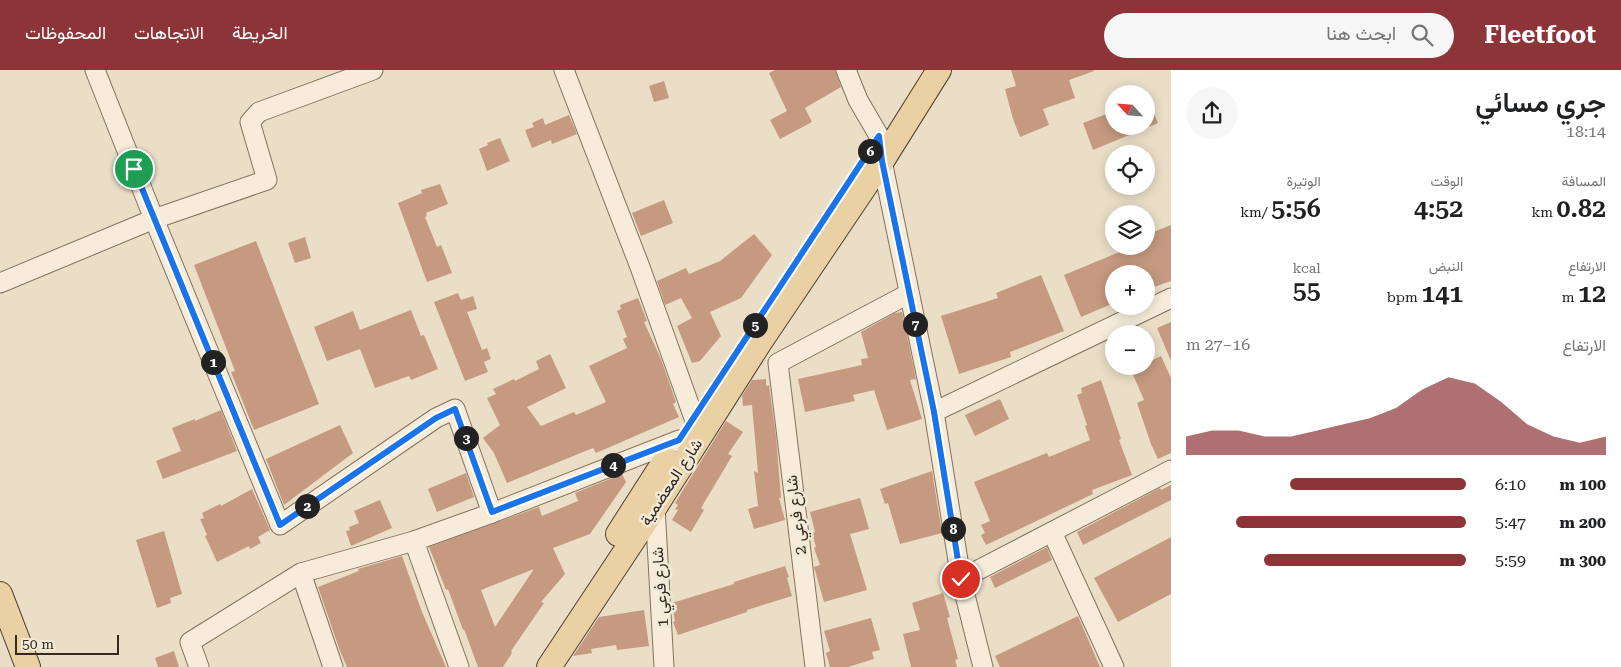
<!DOCTYPE html>
<html lang="ar">
<meta charset="utf-8">
<style>
:root{--surface:#fff;--page:#f6f6f6;--text:#202124;--muted:#757577;--accent:#8d3438}
body{margin:0;font-family:"Roboto Serif",Vazirmatn,serif;background:var(--page);color:var(--text);direction:rtl;height:100vh;display:flex;flex-direction:column;font-size:19px;white-space:nowrap}
*{box-sizing:border-box;margin:0}
p{font-size:16px;color:var(--muted)}
.icon{flex:none;width:28px;height:28px;fill:none;stroke:currentColor;stroke-width:2;stroke-linecap:round;stroke-linejoin:round}
.map{position:relative;flex:1;overflow:hidden;direction:ltr}
.details{display:flex;flex-direction:column;background:var(--surface);width:450px}
.details>*{flex:none}
.needle{width:32px;rotate:296deg}
.fabs{position:absolute;left:1105px;top:15px;display:grid;gap:10px}
.fabs a{display:grid;place-items:center;width:50px;height:50px;border-radius:50%;background:var(--surface);box-shadow:0 2px 12px #0003;font-size:25px}
.scale{position:absolute;left:15px;bottom:12px;width:104px;box-sizing:border-box;padding-left:5px;border:2px solid #362a20;border-top:0;font-size:14px;line-height:18px;white-space:nowrap;color:#362a20;-webkit-text-stroke:4px #f2e9d6;paint-order:stroke}
.pin{position:absolute;display:grid;place-items:center;width:42px;height:42px;color:#fff;margin:-21px;border:2px solid #fff;border-radius:50%;box-shadow:0 1px 5px #0007}
.km{position:absolute;width:25px;height:25px;margin:-12px;border-radius:50%;background:#222;color:#fff;font-size:14px;line-height:25px;text-align:center}
.round{display:grid;place-items:center;flex:none;width:52px;height:52px;border-radius:26px;background:var(--page)}
.overview{display:flex;align-items:center;justify-content:space-between;height:85px;padding:0 15px}
h1{font-size:28px;font-weight:600;line-height:38px}
.metrics{display:grid;grid-template-columns:repeat(3,1fr);gap:8px;height:85px;padding:5px 15px}
.metrics div{display:grid;align-content:center}
.metrics b{font-size:25px;font-weight:600}
.metrics small{font-size:14px;font-weight:400}
.metrics p{font-size:14px}
.chart{height:140px;padding:10px 15px}
.chart p{display:flex;justify-content:space-between}
.chart svg{width:100%;height:90px;margin-top:5px;fill:var(--accent);opacity:.7}
ul{padding:0 15px;list-style:none;font-size:16px}
li{display:grid;grid-template-columns:80px 60px 1fr;align-items:center;height:38px}
li i{height:12px;border-radius:6px;background:var(--accent)}
header{display:flex;align-items:center;gap:30px;box-sizing:border-box;height:70px;padding:0 25px;background:var(--accent);color:#fff}
header strong{font-size:24px}
nav{display:flex;gap:28px;margin-inline-start:auto;font-size:18px}
.search{width:350px;height:45px;background:var(--page);display:flex;align-items:center;gap:12px;box-sizing:border-box;padding:0 18px;border-radius:28px;color:var(--muted);font-size:19px}
main{display:flex;flex:1;min-height:0}
.map>svg:first-child{display:block}
.building{fill:#c59a80;fill-rule:evenodd}
.lines{fill:none;stroke-linecap:round;stroke-linejoin:round}
.minor-casing{stroke:#84715e;stroke-width:21}
.major-casing{stroke:#524032;stroke-width:26}
.minor{stroke:#f6ecd9;stroke-width:19}
.major{stroke:#e9d1a3;stroke-width:24}
.route-casing{stroke:#fff;stroke-width:10}
.route{stroke:#1a73e8;stroke-width:6}
.labels{text-anchor:middle;dominant-baseline:central;stroke-width:5;stroke-linejoin:round;paint-order:stroke}
.street-label{font-size:16px;fill:#362a20;stroke:#f2e9d6}
</style>
<header>
<strong>Fleetfoot</strong>
<div class="search"><svg class="icon" aria-label="search" viewBox="0 0 24 24"><circle cx="10" cy="10" r="6"/><path d="M15 15l6 6"/></svg>ابحث هنا</div>
<nav><a>الخريطة</a><a>الاتجاهات</a><a>المحفوظات</a></nav>
</header>
<main>
<section class="details">
<div class="overview"><div><h1>جري مسائي</h1><p>18:14</p></div><a class="round"><svg class="icon" aria-label="share" viewBox="0 0 24 24"><path d="M12 15V3M7 8l5-5 5 5M5 13v7h14v-7"/></svg></a></div>
<div class="metrics">
<div><p>المسافة</p><b>0.82<small> km</small></b></div>
<div><p>الوقت</p><b>4:52</b></div>
<div><p>الوتيرة</p><b>5:56<small> /km</small></b></div>
</div>
<div class="metrics">
<div><p>الارتفاع</p><b>12<small> m</small></b></div>
<div><p>النبض</p><b>141<small> bpm</small></b></div>
<div><p>kcal</p><b>55</b></div>
</div>
<div class="chart"><p><span>الارتفاع</span>16–27 m</p>
<svg viewBox="0 0 160 44" preserveAspectRatio="none"><path d="M0 44V35L10 32L20 32L30 35L40 35L50 32L60 29L70 26L80 21L90 12L100 6L110 9L120 18L130 29L140 35L150 38L160 35V44z"/></svg>
</div>
<ul>
<li><b>100 m</b>6:10<i style="width:63%"></i></li>
<li><b>200 m</b>5:47<i style="width:82%"></i></li>
<li><b>300 m</b>5:59<i style="width:72%"></i></li>
</ul>
</section>
<div class="map">
<svg width="1171" height="597" viewBox="0 0 1171 597">
<rect width="100%" height="100%" fill="#eadec7"/>
<!-- building -->
<g class="building">
<path d="M775,0H835L841,17L805,38L812,52L780,69L770,50L787,41L769,3Z"/>
<path d="M1011,0H1094V1L1069,10L1075,28L1043,39L1049,55L1020,67L1013,49L1005,19L1016,16Z"/>
<path d="M664,11L669,28L654,32L649,16Z"/>
<path d="M1146,24L1158,53L1093,80L1083,53L1109,43L1114,56H1146Z"/>
<path d="M569,45L577,64L552,74L551,70L532,78L525,60L534,57L532,53L543,48L545,55Z"/>
<path d="M500,68L510,91L487,101L479,79L488,75L487,73Z"/>
<path d="M440,114L448,134L426,143L427,146L425,147L437,177L441,175L452,203L427,212L398,133L422,123L421,120Z"/>
<path d="M664,130L673,153L641,166L632,143Z"/>
<path d="M1171,155V211L1146,220V204H1114V233L1081,247L1064,205L1134,176H1146V165Z"/>
<path d="M754,164L772,185L741,228L710,242L721,266L700,291L692,293L677,256L692,248L681,228L665,235L657,211L686,198L689,204L720,191Z"/>
<path d="M305,167L311,188L295,193L288,173Z"/>
<path d="M256,171L319,334L254,360L231,302L235,301L194,195Z"/>
<path d="M1041,205L1064,261L1010,282L1011,287L959,304L941,246L998,228L996,223Z"/>
<path d="M458,223L461,230L473,226L477,239L467,242L482,280L487,278L491,289L484,292L488,302L465,311L434,232Z"/>
<path d="M638,228L647,251L644,252L661,289L676,332L673,334L679,347L596,383L593,378L507,413L494,383L483,368L500,355L487,328L496,324L493,319L514,309L515,311L539,299L536,291L550,284L566,318L527,337L541,356L574,342L576,345L606,332L589,296L627,278L623,269L627,267L617,241L621,239L620,235Z"/>
<path d="M411,240L421,266L424,265L438,299L411,310L409,306L375,318L360,279L327,291L314,257L353,241L360,260Z"/>
<path d="M902,242L916,309L910,310L922,349L887,360L874,320L853,325L855,331L805,342L798,309L862,295L861,289L868,288L861,262L895,243Z"/>
<path d="M1171,252V291L1157,258Z"/>
<path d="M1161,286L1171,308V383L1158,389L1151,374L1137,333L1144,330L1131,300L1139,296H1146V293Z"/>
<path d="M766,309V316L769,315L776,366L781,428H779L785,450L754,459L748,439L758,436L754,401L758,403L752,335L743,336L742,326L752,310Z"/>
<path d="M1101,310L1121,369L1119,370L1132,405L1092,420L1093,424L986,475L981,465L985,463L981,455L990,451L974,412L1047,383L1049,387L1090,370L1085,356L1087,355L1077,325L1082,323L1081,318Z"/>
<path d="M1000,329L1009,349L975,366L965,345Z"/>
<path d="M221,340L237,381L163,409L156,391L181,381L172,358L195,349V351Z"/>
<path d="M726,351L743,362L728,384L732,386L701,438L704,440L691,462L672,450L678,440L675,439L678,435L675,433Z"/>
<path d="M340,355L353,383L284,435L266,389Z"/>
<path d="M932,401L942,463L900,474L888,433L885,434L880,419Z"/>
<path d="M466,403L474,427L437,442L428,419Z"/>
<path d="M622,404L626,412L590,464L553,478L565,504L541,532L544,533L511,581L512,583L503,597H478L464,559L463,560L448,519L446,520L429,477L539,437L542,446L578,431L575,423ZM534,499L495,557L481,520Z"/>
<path d="M1171,415V430L1083,475L1077,462L1160,418L1161,420Z"/>
<path d="M252,419L270,460L258,467L261,473L250,479L249,476L217,492L205,466L207,465L200,449L204,448L202,443L220,434L221,436Z"/>
<path d="M860,428L869,459L850,464L867,520L824,532L814,497L820,495L814,478L816,477L812,463L815,462L810,442Z"/>
<path d="M380,430L392,458L351,476L346,461L350,460L349,457L359,453L354,441Z"/>
<path d="M164,461L182,524L170,528L171,533L157,538L136,470Z"/>
<path d="M1171,467V524L1118,552L1094,508Z"/>
<path d="M1047,477L1052,490L995,518L990,507Z"/>
<path d="M402,486L422,542L446,597H347L340,581L318,517L359,501L358,499Z"/>
<path d="M785,496L789,507L787,508L792,526L747,540V542L678,565L673,552L675,551L672,533L734,514V512Z"/>
<path d="M943,523L950,547L947,548L958,589L955,590L957,597H911L903,564L920,560L912,533Z"/>
<path d="M644,540L649,576L617,580L616,575L591,579L592,583L573,586L599,547Z"/>
<path d="M1078,546L1100,597H1000L995,586Z"/>
<path d="M871,548L880,580L872,582L874,589L848,597H830L826,583L830,581L824,561Z"/>
<path d="M174,581L179,597H158L155,588Z"/>
</g>
<g class="lines">
<defs>
<g id="minor">
<path d="M95,0L154,149L280,455L436,348L455,339L492,443"/>
<path d="M564,0L640,197L694,348"/>
<path d="M846,0L858,30L879,66L882,91L934,342L961,509L983,597"/>
<path d="M0,213L154,149L267,110L250,52L259,42L373,0"/>
<path d="M934,342L1171,228"/>
<path d="M655,437L664,597"/>
<path d="M1052,462L1114,597"/>
<path d="M414,471L459,597"/>
<path d="M301,503L333,597"/>
<path d="M961,509L1171,400"/>
<path d="M199,597L190,572L301,503L414,471L492,443L679,370"/>
<path d="M815,597L778,293L908,224"/>
</g>
<g id="major">
<path d="M618,464L666,389"/>
<path d="M0,524L28,597"/>
<path d="M549,597L655,437L760,272L882,91L939,0"/>
</g>
</defs>
<!-- minor casing -->
<use href="#minor" class="minor-casing"/>
<!-- major casing -->
<use href="#major" class="major-casing"/>
<!-- minor -->
<use href="#minor" class="minor"/>
<!-- major -->
<use href="#major" class="major"/>
</g>
<g class="lines">
<defs>
<path id="route" d="M134,99L280,455L436,348L455,339L492,442L679,370L879,66L882,91L934,342L961,509"/>
</defs>
<!-- route casing -->
<use href="#route" class="route-casing"/>
<!-- route -->
<use href="#route" class="route"/>
</g>
<g class="labels">
<!-- street labels -->
<g class="street-label">
<text transform="translate(671 412) rotate(-57)">شارع المعضمية</text>
<text transform="translate(796 445) rotate(-97)">شارع فرعي 2</text>
<text transform="translate(660 517) rotate(-94)">شارع فرعي 1</text>
</g>
</g>
</svg>
<div class="fabs">
<a><svg class="needle" viewBox="-14 -14 28 28"><path d="M0-13l5 13h-10z" fill="#e53935"/><path d="M0 13l5-13h-10z" fill="#757577"/></svg></a>
<a><svg class="icon" aria-label="locate" viewBox="0 0 24 24"><circle cx="12" cy="12" r="6"/><path d="M12 2v4M12 18v4M2 12h4M18 12h4"/></svg></a>
<a><svg class="icon" aria-label="layers" viewBox="0 0 24 24"><path d="M12 4l9 5-9 5-9-5zM3 14l9 5 9-5"/></svg></a>
<a>+</a>
<a>−</a>
</div>
<div class="scale">50 m</div>
<div class="pin" style="left:134px;top:99px;background:#1e9e55"><svg class="icon" aria-label="arrive" viewBox="0 0 24 24"><path d="M6 21V4h12l-3 4 3 4H6"/></svg></div>
<div class="pin" style="left:961px;top:509px;background:#d93025"><svg class="icon" aria-label="check" viewBox="0 0 24 24"><path d="M5 12l5 5 9-10"/></svg></div>
<b class="km" style="left:213px;top:292px">1</b>
<b class="km" style="left:307px;top:436px">2</b>
<b class="km" style="left:466px;top:368px">3</b>
<b class="km" style="left:613px;top:395px">4</b>
<b class="km" style="left:755px;top:255px">5</b>
<b class="km" style="left:870px;top:81px">6</b>
<b class="km" style="left:915px;top:254px">7</b>
<b class="km" style="left:953px;top:459px">8</b>
</div>
</main>
